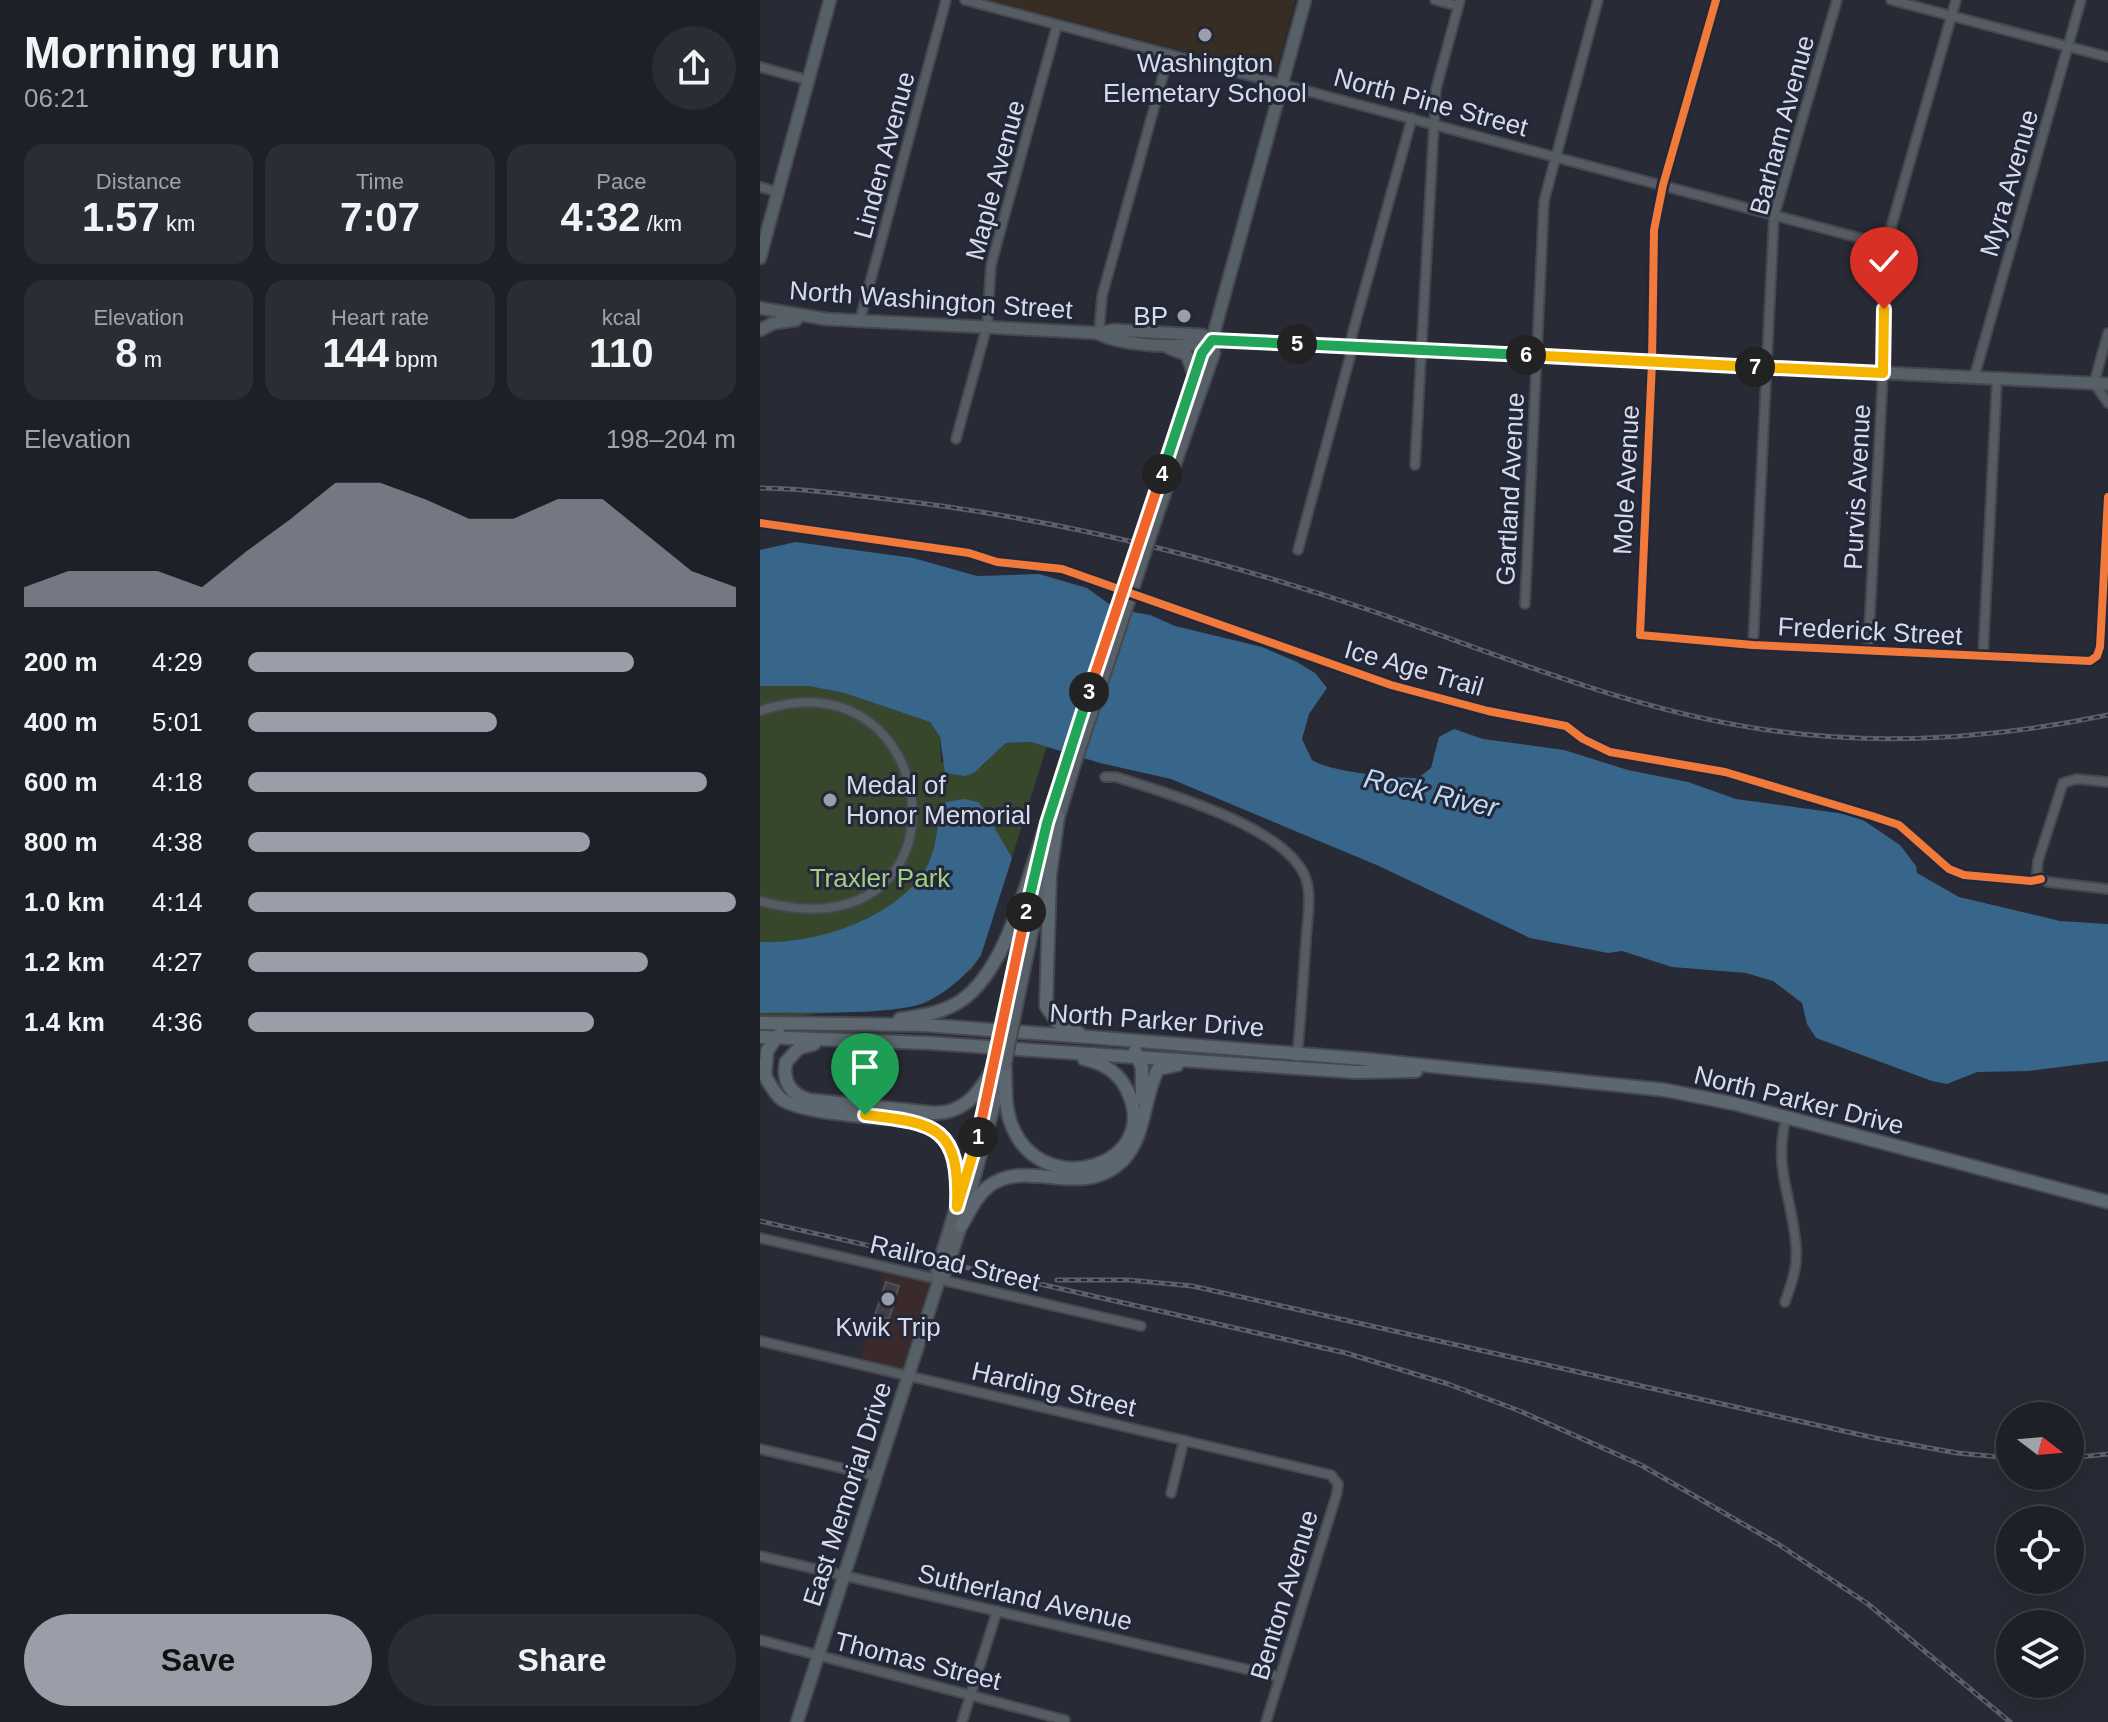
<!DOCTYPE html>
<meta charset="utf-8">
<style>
:root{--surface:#1e2028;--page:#2b2d34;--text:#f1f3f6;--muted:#a1a3a8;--line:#3c3e45;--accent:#9a9ea9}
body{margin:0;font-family:Helvetica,sans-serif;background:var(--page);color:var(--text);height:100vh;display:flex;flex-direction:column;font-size:30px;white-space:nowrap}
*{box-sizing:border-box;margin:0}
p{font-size:26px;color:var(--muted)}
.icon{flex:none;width:44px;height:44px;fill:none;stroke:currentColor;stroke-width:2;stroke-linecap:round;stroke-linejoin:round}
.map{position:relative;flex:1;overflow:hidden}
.drawer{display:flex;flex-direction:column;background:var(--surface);width:760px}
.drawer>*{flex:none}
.needle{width:52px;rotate:106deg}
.fabs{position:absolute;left:1236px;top:1402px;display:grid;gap:16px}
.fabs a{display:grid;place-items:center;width:88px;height:88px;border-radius:50%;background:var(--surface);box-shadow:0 8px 32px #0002,0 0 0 2px var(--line);font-size:40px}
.pin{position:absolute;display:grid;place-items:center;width:68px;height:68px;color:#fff;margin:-82px -34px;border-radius:50% 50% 50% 0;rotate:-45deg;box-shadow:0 0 8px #0007}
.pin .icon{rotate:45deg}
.km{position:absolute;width:40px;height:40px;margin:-20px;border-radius:50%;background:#222;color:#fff;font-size:22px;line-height:40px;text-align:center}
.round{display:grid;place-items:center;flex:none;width:84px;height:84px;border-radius:42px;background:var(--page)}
.summary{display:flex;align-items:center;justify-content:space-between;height:136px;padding:0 24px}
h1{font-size:44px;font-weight:600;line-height:60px}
.stats{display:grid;grid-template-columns:repeat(3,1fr);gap:12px;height:136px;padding:8px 24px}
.stats div{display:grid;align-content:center;border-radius:20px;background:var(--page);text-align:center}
.stats b{font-size:40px;font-weight:600}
.stats small{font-size:22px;font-weight:400}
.stats p{font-size:22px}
.chart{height:224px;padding:16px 24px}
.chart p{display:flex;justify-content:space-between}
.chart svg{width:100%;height:144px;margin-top:8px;fill:var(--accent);opacity:.7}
.primary-button{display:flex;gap:16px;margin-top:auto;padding:16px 24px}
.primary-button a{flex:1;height:92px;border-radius:48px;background:var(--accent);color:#111;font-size:32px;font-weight:600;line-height:92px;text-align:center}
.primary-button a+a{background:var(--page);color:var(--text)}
ul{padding:0 24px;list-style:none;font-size:26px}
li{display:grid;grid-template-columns:128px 96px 1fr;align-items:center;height:60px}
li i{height:20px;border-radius:10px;background:var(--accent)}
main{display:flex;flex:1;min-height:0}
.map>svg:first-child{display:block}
.commercial{fill:#3b2a2b}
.education{fill:#382d22}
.green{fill:#37472b}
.water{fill:#38658a}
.building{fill:#403f48;stroke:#515059;stroke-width:2}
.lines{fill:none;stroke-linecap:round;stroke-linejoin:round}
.street-casing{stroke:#454751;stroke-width:12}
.secondary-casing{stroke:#454751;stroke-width:15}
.primary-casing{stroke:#454751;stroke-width:16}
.street{stroke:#555c62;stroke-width:8}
.secondary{stroke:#576066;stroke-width:11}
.primary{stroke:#5d676f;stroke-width:12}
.rail-casing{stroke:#5c6167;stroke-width:5}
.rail{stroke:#23273a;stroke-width:2;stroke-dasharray:6;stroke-linecap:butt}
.secondary-bridge-casing{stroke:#454751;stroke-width:15;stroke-linecap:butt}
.secondary-bridge{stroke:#576066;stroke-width:11}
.cycleway-casing{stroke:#23273a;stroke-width:13}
.cycleway{stroke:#f17a3a;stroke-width:8}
.split-1-casing{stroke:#fff;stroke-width:16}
.split-2-casing{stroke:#fff;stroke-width:16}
.split-3-casing{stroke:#fff;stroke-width:16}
.split-4-casing{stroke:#fff;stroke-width:16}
.split-5-casing{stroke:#fff;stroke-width:16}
.split-6-casing{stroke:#fff;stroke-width:16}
.split-7-casing{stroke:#fff;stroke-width:16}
.split-8-casing{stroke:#fff;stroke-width:16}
.split-1{stroke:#f5b400;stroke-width:10}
.split-2{stroke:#f0652b;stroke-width:10}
.split-3{stroke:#22a559;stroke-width:10}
.split-4{stroke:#f0652b;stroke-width:10}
.split-5{stroke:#22a559;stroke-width:10}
.split-6{stroke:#22a559;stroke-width:10}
.split-7{stroke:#f5b400;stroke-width:10}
.split-8{stroke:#f5b400;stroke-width:10}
.poi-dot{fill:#9a9ea9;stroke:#23273a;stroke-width:3}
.labels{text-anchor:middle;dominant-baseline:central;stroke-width:6;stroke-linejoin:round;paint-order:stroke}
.poi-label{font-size:26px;fill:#d8dce8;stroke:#23273a}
.street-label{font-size:26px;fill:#d8dce8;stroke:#23273a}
.park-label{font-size:26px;fill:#a4cf82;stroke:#23273a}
.water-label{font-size:28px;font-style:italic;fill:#bedaf2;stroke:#23273a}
</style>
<main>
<section class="drawer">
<div class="summary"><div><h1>Morning run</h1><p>06:21</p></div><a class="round"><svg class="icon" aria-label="share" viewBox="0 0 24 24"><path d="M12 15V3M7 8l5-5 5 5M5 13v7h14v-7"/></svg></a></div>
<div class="stats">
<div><p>Distance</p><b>1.57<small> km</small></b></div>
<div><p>Time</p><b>7:07</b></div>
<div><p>Pace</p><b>4:32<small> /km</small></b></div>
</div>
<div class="stats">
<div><p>Elevation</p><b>8<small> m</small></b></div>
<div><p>Heart rate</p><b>144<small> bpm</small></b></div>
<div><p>kcal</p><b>110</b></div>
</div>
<div class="chart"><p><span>Elevation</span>198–204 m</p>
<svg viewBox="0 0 160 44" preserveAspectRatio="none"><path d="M0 44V38L10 33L20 33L30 33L40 38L50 27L60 17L70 6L80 6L90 11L100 17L110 17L120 11L130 11L140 22L150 33L160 38V44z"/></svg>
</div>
<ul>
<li><b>200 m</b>4:29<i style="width:79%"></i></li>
<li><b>400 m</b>5:01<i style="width:51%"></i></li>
<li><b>600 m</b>4:18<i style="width:94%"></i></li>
<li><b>800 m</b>4:38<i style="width:70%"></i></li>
<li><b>1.0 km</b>4:14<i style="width:100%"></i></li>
<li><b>1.2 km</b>4:27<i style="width:82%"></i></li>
<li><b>1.4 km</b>4:36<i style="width:71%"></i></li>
</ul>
<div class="primary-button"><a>Save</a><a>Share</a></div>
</section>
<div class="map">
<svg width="1348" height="1722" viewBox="0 0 1348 1722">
<rect width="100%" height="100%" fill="#282a35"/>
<!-- commercial -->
<path class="commercial" d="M127,1268L179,1280L149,1375L99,1364Z"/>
<!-- education -->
<path class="education" d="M230,0H535L516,71L512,74Z"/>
<!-- green -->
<path class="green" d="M0,686H49L84,693L170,722L180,737L181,762L222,766L246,743L271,742L287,746L221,955L212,969L165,1003L130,1010L74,1011L0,1022Z"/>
<!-- water -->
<g class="water">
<path d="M36,542L153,558L217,576L279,574L327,588L356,609L390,615L415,626L502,647L537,662L555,673L567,688L549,714L542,739L552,760C570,772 635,778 658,778L671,768L679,737L694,729L723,739L804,750L868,770L928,782L976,799L1085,814L1103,820L1140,845L1156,866L1157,873L1199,897L1300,921L1348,924V1061L1269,1071L1217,1072L1187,1084L1172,1081L1056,1038L1047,1024L1042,1003L1013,981L986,973L912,967L862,951L848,953L770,938L619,866L411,779L340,763L271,742L246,743L214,773L205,776L185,773L180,737L170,722L84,693L49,686H0V550Z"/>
<path d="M204,799L218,802L223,808L252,858L221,955C209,973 186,993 166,1002C136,1016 37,1012 0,1013V942C56,945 146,916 170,860C177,843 177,824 182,806L186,802Z"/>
</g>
<!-- building -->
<path class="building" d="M126,1282L139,1286L129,1319L115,1315Z"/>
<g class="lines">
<defs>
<g id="street">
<path d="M205,0L1126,245"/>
<path d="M675,0L698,6"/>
<path d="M956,0L903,185L894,230L892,362L880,635L993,645L1330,661L1337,656L1340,647L1348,497"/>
<path d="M1131,0L1348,57"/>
<path d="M0,67L48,80"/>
<path d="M0,187L18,192"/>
<path d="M100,320L186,0"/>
<path d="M339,333L342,296L409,54"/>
<path d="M1348,333L1334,383L1348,403"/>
<path d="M1214,378L1321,0"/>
<path d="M196,439L227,326L231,265L297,25"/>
<path d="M655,465L676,89L700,0"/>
<path d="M538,550L590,357L592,335L652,118"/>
<path d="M765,604L784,201L838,0"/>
<path d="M993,645L1014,216L1077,0"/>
<path d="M1108,650L1123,373L1126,245L1196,0"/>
<path d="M1223,656L1237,379"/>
<path d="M0,711C186,647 220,961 0,901"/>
<path d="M345,777H356C406,793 528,827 546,879C552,898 547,921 546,941C543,979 541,1018 537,1057"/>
<path d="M1348,782L1317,779L1303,783L1278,861L1277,873L1281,879L1288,882L1348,889"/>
<path d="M0,1238L381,1326"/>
<path d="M1025,1302C1031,1285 1038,1267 1036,1247C1033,1198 1013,1171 1026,1118"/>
<path d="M0,1341L571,1475L578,1484L577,1493L506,1722"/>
<path d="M0,1449L116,1476"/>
<path d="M411,1493L424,1440"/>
<path d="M0,1556L520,1677"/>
<path d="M0,1640L305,1720"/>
<path d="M202,1722L237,1611"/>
</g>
<g id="secondary">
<path d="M0,258L70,0"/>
<path d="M0,308L66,319L339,333L354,330L442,335L452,340L1348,384"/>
<path d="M0,330L14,323L36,320"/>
<path d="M339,334C365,346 424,350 451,340"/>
<path d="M409,348L427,355L433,373"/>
<path d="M391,506L442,353L452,340"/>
<path d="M399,510L454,353L452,340L545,0"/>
<path d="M296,826L314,766"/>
<path d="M286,829L305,764"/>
<path d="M246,1013L272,884"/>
<path d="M255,1014L288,854"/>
<path d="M179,1280L177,1270L224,1115L235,1069"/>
<path d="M37,1722L179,1280L185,1273L201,1226L242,1077"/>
</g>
<g id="primary">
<path d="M298,817L290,875L286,1006L297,1022L319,1033"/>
<path d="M140,1019C161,1016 181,1013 199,1002C247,972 268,875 287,823"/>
<path d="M0,1023L163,1025L329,1037L603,1059L905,1090L976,1104L1348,1202"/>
<path d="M0,1037L169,1043L596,1072L656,1071"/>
<path d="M54,1044L39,1048L26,1062C22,1082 31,1095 50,1100L174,1113C207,1113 222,1089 236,1063"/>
<path d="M375,1051L382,1068V1099"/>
<path d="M245,1065C246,1085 244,1107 252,1126C283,1203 404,1165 367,1090C359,1073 343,1063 324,1059"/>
<path d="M0,1066C6,1077 11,1089 20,1098C40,1115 126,1117 156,1121C198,1136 199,1167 197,1207"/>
<path d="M5,1075L7,1051L19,1034"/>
<path d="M201,1226C209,1213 216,1196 229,1186C268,1157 323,1201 363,1160C386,1136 383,1098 398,1069L417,1065"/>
</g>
</defs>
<!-- street casing -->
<use href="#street" class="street-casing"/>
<!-- secondary casing -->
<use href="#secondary" class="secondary-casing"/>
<!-- primary casing -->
<use href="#primary" class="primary-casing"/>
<!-- street -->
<use href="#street" class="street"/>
<!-- secondary -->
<use href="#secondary" class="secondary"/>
<!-- primary -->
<use href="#primary" class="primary"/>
<defs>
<g id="rail">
<path d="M0,488C51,489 102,496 152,502C310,522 467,561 618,613C751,659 882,715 1023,732C1132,746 1241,737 1348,715"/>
<path d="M0,1221L586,1353L688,1384L760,1411L881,1465L1018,1544L1108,1604L1250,1722"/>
<path d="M297,1280H369L432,1286L1115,1438L1197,1453L1250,1458"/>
<path d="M1310,1458L1348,1454"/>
</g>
</defs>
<!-- rail casing -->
<use href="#rail" class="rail-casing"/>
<!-- rail -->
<use href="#rail" class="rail"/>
<defs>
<g id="secondary-bridge">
<path d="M305,764L391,506"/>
<path d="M314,766L399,510"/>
<path d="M236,1063L246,1013"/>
<path d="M245,1065L255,1014"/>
</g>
</defs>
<!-- secondary-bridge casing -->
<use href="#secondary-bridge" class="secondary-bridge-casing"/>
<!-- secondary-bridge -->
<use href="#secondary-bridge" class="secondary-bridge"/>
<defs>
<g id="cycleway">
<path d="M956,0L903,185L894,230L892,362L880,635L993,645L1330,661L1337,656L1340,647L1348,497"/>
<path d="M0,523L209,553L237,562L302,569L631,685L728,711L806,726L823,739L850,752L965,772L1112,816L1139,825L1189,869L1204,875L1271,881L1281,879"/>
</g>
</defs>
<!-- cycleway casing -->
<use href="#cycleway" class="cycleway-casing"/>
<!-- cycleway -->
<use href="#cycleway" class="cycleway"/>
</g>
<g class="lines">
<defs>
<path id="split-1" d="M105,1115C177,1123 200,1127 197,1207L218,1137"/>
<path id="split-2" d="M218,1137L266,912"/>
<path id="split-3" d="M266,912L287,823L329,692"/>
<path id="split-4" d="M329,692L402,474"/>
<path id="split-5" d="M402,474L442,353L452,340L537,344"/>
<path id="split-6" d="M537,344L766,355"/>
<path id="split-7" d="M766,355L995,367"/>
<path id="split-8" d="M995,367L1123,373L1124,309"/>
</defs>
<!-- split-1 casing -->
<use href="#split-1" class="split-1-casing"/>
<!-- split-2 casing -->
<use href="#split-2" class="split-2-casing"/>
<!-- split-3 casing -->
<use href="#split-3" class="split-3-casing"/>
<!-- split-4 casing -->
<use href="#split-4" class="split-4-casing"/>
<!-- split-5 casing -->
<use href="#split-5" class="split-5-casing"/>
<!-- split-6 casing -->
<use href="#split-6" class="split-6-casing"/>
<!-- split-7 casing -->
<use href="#split-7" class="split-7-casing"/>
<!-- split-8 casing -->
<use href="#split-8" class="split-8-casing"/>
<!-- split-1 -->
<use href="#split-1" class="split-1"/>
<!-- split-2 -->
<use href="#split-2" class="split-2"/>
<!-- split-3 -->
<use href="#split-3" class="split-3"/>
<!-- split-4 -->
<use href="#split-4" class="split-4"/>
<!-- split-5 -->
<use href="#split-5" class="split-5"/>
<!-- split-6 -->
<use href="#split-6" class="split-6"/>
<!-- split-7 -->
<use href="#split-7" class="split-7"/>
<!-- split-8 -->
<use href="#split-8" class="split-8"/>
</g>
<!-- markers -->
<g class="poi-dot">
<circle cx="445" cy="35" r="8"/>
<circle cx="424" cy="316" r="8"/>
<circle cx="70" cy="800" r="8"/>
<circle cx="128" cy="1299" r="8"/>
</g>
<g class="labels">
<!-- poi labels -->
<g class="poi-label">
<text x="445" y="63">Washington<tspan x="445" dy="30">Elemetary School</tspan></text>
<text x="408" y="316" text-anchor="end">BP</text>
<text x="86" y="785" text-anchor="start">Medal of<tspan x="86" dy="30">Honor Memorial</tspan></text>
<text x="128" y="1327">Kwik Trip</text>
</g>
<!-- street labels -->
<g class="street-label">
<text transform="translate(671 102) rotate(15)">North Pine Street</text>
<text transform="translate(1022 125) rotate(-75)">Barham Avenue</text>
<text transform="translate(124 155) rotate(-75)">Linden Avenue</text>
<text transform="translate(235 180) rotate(-75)">Maple Avenue</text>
<text transform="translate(1249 183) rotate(-74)">Myra Avenue</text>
<text transform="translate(171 300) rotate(4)">North Washington Street</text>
<text transform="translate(866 480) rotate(-87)">Mole Avenue</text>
<text transform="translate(1097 487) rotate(-87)">Purvis Avenue</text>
<text transform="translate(750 489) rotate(-87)">Gartland Avenue</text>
<text transform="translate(1110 631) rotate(3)">Frederick Street</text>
<text transform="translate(654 668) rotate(16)">Ice Age Trail</text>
<text transform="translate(397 1020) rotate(4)">North Parker Drive</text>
<text transform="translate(1039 1100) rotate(14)">North Parker Drive</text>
<text transform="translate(195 1263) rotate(13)">Railroad Street</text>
<text transform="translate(294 1389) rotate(13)">Harding Street</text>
<text transform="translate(87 1494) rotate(-72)">East Memorial Drive</text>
<text transform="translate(524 1595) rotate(-73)">Benton Avenue</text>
<text transform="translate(265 1597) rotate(13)">Sutherland Avenue</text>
<text transform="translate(158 1661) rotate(14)">Thomas Street</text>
</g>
<!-- park labels -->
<g class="park-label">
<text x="120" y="878">Traxler Park</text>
</g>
<!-- water labels -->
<g class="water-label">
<text transform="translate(671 793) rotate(13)">Rock River</text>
</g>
</g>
</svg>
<div class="fabs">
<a><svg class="needle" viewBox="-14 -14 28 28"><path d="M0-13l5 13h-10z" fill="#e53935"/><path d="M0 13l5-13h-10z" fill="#a1a3a8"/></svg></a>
<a><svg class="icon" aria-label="locate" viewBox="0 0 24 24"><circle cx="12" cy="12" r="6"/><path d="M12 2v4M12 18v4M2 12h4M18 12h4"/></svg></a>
<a><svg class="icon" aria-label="layers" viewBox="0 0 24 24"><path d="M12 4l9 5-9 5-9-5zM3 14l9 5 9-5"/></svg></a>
</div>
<div class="pin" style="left:105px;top:1115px;background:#1e9e55"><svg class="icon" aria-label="arrive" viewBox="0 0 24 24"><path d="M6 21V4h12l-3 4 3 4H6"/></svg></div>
<div class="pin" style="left:1124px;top:309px;background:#d93025"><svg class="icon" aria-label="check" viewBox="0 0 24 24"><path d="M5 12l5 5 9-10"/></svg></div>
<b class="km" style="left:218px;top:1137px">1</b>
<b class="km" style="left:266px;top:912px">2</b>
<b class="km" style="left:329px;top:692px">3</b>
<b class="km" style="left:402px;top:474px">4</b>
<b class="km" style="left:537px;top:344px">5</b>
<b class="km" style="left:766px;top:355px">6</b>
<b class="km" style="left:995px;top:367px">7</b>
</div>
</main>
